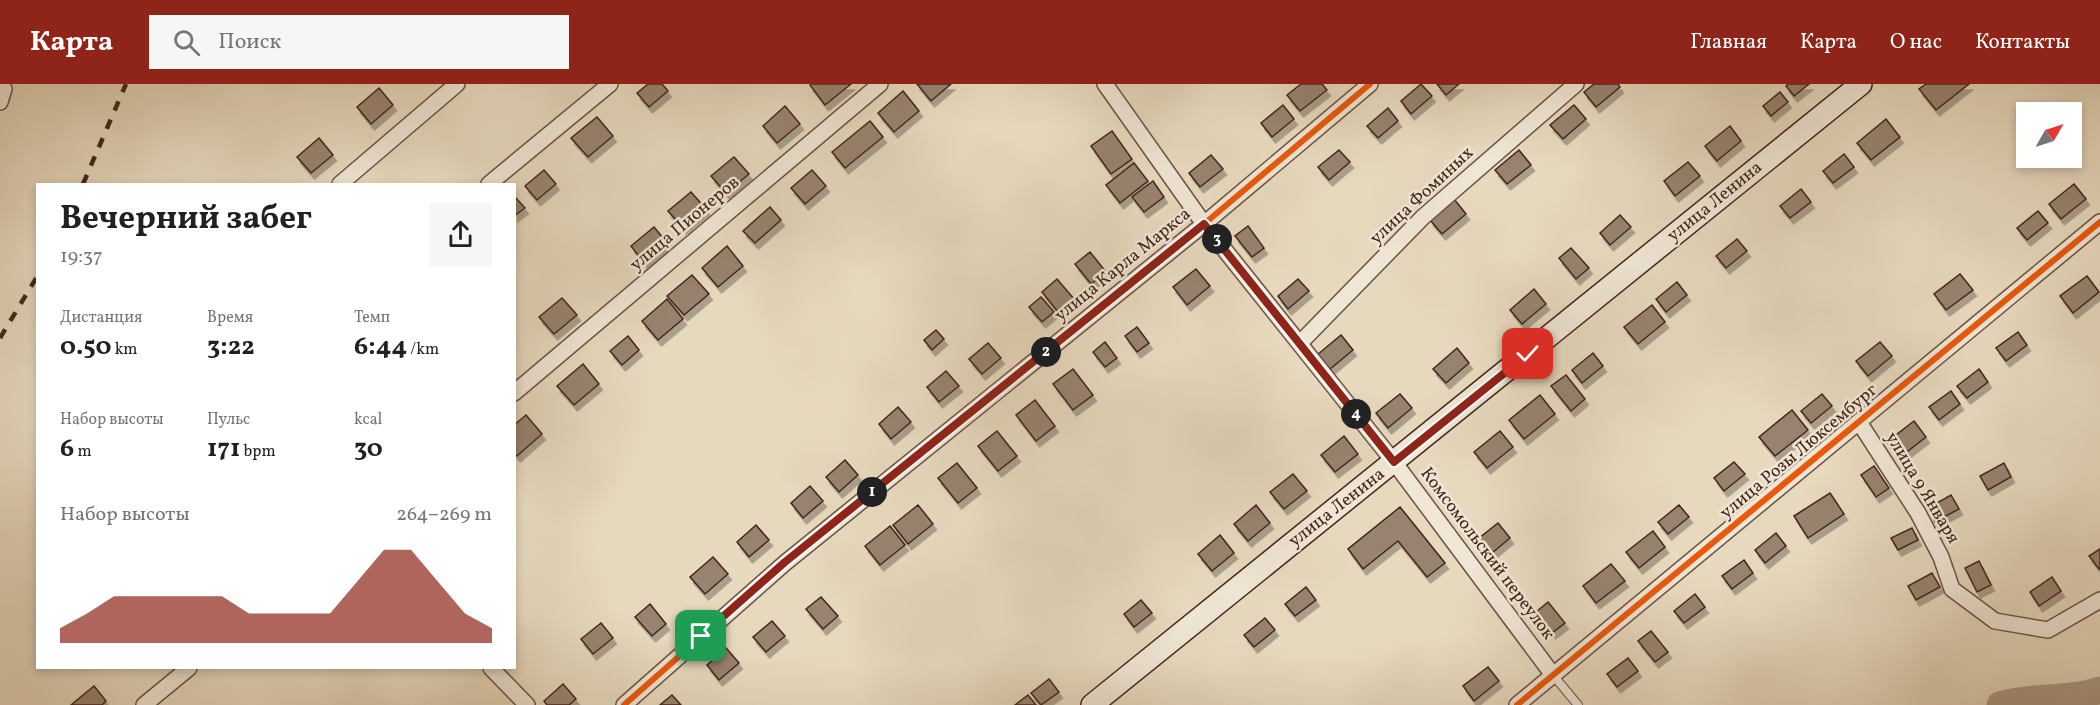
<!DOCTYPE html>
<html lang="ru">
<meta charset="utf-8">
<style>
:root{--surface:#fff;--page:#f6f6f6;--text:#202124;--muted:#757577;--accent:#8f2418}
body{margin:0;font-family:Vollkorn,serif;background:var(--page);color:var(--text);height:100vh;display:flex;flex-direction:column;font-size:22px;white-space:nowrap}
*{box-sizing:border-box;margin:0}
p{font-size:20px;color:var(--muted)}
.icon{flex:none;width:33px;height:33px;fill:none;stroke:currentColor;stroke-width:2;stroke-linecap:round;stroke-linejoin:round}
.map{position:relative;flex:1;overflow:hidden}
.side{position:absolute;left:36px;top:99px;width:480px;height:486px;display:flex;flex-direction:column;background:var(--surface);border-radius:0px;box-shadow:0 3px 9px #0003}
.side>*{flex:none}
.needle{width:39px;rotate:51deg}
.buttons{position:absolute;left:2016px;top:18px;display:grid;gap:12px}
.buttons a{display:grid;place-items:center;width:66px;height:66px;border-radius:0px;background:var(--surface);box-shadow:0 3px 9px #0003;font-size:30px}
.pin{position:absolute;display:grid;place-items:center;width:51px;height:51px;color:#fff;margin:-26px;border-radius:12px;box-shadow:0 3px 9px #0006}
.km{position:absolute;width:30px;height:30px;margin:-15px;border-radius:50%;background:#222;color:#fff;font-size:16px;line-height:30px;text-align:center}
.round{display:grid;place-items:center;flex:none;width:63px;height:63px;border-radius:0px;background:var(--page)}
.summary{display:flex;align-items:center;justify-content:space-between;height:102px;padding:0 24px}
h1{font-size:33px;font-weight:700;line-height:45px}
.metrics{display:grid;grid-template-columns:repeat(3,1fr);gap:9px;height:102px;padding:6px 24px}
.metrics div{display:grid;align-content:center}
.metrics b{font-size:26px;font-weight:700}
.metrics small{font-size:16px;font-weight:400}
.metrics p{font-size:16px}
.chart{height:168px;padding:12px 24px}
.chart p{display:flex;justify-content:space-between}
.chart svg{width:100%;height:108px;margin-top:6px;fill:var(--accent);opacity:.7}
header{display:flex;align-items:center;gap:36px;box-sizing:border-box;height:84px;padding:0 30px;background:var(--accent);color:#fff}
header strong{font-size:28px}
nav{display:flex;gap:33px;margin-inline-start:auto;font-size:21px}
.search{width:420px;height:54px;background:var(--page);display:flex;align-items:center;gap:15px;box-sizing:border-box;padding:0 21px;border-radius:0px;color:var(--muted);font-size:22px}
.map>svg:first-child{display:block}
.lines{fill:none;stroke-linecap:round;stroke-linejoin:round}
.river{stroke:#af9c87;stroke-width:27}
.building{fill:#988370;stroke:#43251b;stroke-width:1.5;filter:url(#shadow)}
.lane-casing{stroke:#6c5244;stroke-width:10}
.street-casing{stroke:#6c5244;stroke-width:18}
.secondary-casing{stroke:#43251b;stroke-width:24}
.lane{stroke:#efe6d5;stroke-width:8}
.street{stroke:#efe6d5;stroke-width:15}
.secondary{stroke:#efe6d5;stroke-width:21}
.rail{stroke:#43251b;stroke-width:4.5;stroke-dasharray:10 10;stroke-linecap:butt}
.cycleway-casing{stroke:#efe6d5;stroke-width:10}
.cycleway{stroke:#e8590c;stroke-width:6}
.route-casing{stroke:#fff;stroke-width:12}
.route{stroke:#8f2418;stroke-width:8}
.labels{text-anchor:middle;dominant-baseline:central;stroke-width:5;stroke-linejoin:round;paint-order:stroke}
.street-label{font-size:18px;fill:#43251b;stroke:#efe6d5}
</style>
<header>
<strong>Карта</strong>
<div class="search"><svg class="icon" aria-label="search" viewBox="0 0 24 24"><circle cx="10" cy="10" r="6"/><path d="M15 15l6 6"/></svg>Поиск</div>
<nav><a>Главная</a><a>Карта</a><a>О нас</a><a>Контакты</a></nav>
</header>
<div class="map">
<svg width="2100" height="621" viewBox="0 0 2100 621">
<defs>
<filter id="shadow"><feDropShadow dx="3.5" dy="6" stdDeviation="0" flood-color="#0004"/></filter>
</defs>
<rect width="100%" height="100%" fill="#e7d9be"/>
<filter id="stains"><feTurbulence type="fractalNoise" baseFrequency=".00333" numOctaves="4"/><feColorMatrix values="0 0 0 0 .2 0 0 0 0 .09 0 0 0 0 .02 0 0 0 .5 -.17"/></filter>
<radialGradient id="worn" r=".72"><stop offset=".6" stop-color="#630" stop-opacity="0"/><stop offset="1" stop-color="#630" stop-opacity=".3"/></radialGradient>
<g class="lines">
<!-- river -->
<path class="river" d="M2000,621C2033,611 2068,617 2100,606"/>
</g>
<!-- building -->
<g class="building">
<path d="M648,0H662L668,7L649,23L637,9Z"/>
<path d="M811,0H851L825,21L810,1Z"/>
<path d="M917,0H951L931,17Z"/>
<path d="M1301,0H1322L1327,6L1300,27L1287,11Z"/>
<path d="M1421,0L1432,12L1411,30L1401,17Z"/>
<path d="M1437,0H1459L1446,11Z"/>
<path d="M1594,0H1618L1620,3L1596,23L1584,8Z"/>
<path d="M1788,0H1809L1794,12L1786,2Z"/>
<path d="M1926,0H1969L1936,26L1919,5Z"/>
<path d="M379,4L393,21L371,40L357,23Z"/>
<path d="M903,7L919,27L894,48L878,29Z"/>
<path d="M1780,8L1788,18L1771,32L1763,22Z"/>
<path d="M1283,21L1294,35L1272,53L1261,39Z"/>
<path d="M1574,21L1586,35L1563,55L1550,41Z"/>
<path d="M785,22L800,40L777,59L763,42Z"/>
<path d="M1388,24L1398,37L1378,54L1367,42Z"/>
<path d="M597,33L613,52L588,73L571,54Z"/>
<path d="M1886,35L1900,53L1871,76L1857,59Z"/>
<path d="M870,37L883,53L845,84L832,68Z"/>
<path d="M1730,42L1741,57L1717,77L1705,62Z"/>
<path d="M1112,47L1132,75L1111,90L1091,62Z"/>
<path d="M319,54L333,71L311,89L297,73Z"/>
<path d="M1339,66L1350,78L1329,96L1318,83Z"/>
<path d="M1519,66L1531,81L1507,100L1495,86Z"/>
<path d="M1844,70L1854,83L1833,99L1823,87Z"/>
<path d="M1211,71L1223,85L1200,103L1189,89Z"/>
<path d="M734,73L749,90L726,109L711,92Z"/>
<path d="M1688,78L1700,92L1675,112L1664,97Z"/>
<path d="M1134,79L1148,97L1120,119L1106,101Z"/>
<path d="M544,86L556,100L537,116L525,102Z"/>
<path d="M812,86L826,102L805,120L791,104Z"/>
<path d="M1153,97L1164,113L1144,128L1132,113Z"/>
<path d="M2074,100L2086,115L2061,135L2049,120Z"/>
<path d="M1801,105L1811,118L1790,134L1780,122Z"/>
<path d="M691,108L706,125L683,144L668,127Z"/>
<path d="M514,112L525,124L514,132Z"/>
<path d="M1454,115L1466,130L1442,150L1430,136Z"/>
<path d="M770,123L781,136L755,159L743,147Z"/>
<path d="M2038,127L2048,139L2027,156L2017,144Z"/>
<path d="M1620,131L1631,143L1610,161L1600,149Z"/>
<path d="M1248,142L1264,164L1252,173L1235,152Z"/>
<path d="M654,143L668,160L645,180L631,162Z"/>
<path d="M1737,155L1747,167L1726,184L1716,172Z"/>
<path d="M727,162L743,182L718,203L702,184Z"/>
<path d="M1571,164L1589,184L1576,195L1559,174Z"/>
<path d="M1090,168L1106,188L1091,200L1075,180Z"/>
<path d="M1196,185L1210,202L1187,221L1173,203Z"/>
<path d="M1960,190L1973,206L1946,226L1934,210Z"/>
<path d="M692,191L709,210L684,231L667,212Z"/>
<path d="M2087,192L2099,208L2073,229L2060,212Z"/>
<path d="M1057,195L1074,215L1058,228L1042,208Z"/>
<path d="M1298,195L1309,207L1288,225L1278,212Z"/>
<path d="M1677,198L1687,211L1666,228L1656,215Z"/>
<path d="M1534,205L1546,220L1522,240L1510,226Z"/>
<path d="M1041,213L1054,228L1042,238L1029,223Z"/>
<path d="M562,214L577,231L554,250L539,233Z"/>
<path d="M667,215L683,235L658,256L642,237Z"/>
<path d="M1652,221L1665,238L1638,260L1624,243Z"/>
<path d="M1137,243L1149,259L1137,268L1125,252Z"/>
<path d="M936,246L944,255L932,266L924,256Z"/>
<path d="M2018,248L2027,261L2006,277L1996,264Z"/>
<path d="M1341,251L1353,266L1329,286L1317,271Z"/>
<path d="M628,252L639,266L622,281L610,267Z"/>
<path d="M1105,258L1117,274L1105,283L1093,268Z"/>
<path d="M1880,258L1892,272L1868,292L1856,277Z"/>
<path d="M988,259L1001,274L982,290L969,275Z"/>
<path d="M1457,264L1469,279L1446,299L1433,285Z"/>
<path d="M1593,269L1603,282L1582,299L1572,286Z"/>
<path d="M583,280L599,300L574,321L557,302Z"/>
<path d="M1073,285L1093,311L1073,326L1053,300Z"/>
<path d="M1979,285L1988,298L1967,314L1957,302Z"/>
<path d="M946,287L959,302L939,318L927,303Z"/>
<path d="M1566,291L1585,315L1571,327L1551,302Z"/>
<path d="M1951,307L1960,320L1939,336L1929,323Z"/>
<path d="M1400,310L1412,324L1388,344L1376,329Z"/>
<path d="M1822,310L1832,322L1811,339L1801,327Z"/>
<path d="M1540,311L1555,330L1524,355L1509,336Z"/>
<path d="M1035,316L1055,342L1036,357L1016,331Z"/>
<path d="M898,323L911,338L891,355L879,340Z"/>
<path d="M1792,326L1808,346L1775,372L1759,353Z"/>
<path d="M526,331L542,350L517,372L514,369V341Z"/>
<path d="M1914,337L1926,353L1899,374L1887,358Z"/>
<path d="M997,347L1017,372L998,387L978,362Z"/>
<path d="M1500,347L1513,363L1487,384L1474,368Z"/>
<path d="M1344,352L1358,370L1335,388L1321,371Z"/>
<path d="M845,376L858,391L839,408L826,393Z"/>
<path d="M1734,378L1745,390L1724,407L1714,394Z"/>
<path d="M957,379L977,404L958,419L938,394Z"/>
<path d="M2004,379L2011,393L1988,406L1980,392Z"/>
<path d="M1874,382L1889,404L1876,413L1861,391Z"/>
<path d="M1293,390L1307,407L1284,425L1270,408Z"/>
<path d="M810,402L823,417L803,434L791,419Z"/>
<path d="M1830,409L1844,430L1808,454L1794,432Z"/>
<path d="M1951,411L1959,425L1935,438L1928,424Z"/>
<path d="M918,421L933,440L908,460L893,441Z"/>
<path d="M1256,421L1270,439L1248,457L1234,440Z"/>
<path d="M1679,421L1689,433L1668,450L1658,438Z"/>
<path d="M1400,423L1445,479L1427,493L1398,457L1363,485L1348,465Z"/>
<path d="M1498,439L1510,454L1485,475L1473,459Z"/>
<path d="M756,441L769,456L749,473L737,458Z"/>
<path d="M890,442L905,461L880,481L865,462Z"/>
<path d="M1912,444L1918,456L1898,466L1891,454Z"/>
<path d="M1653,447L1665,463L1639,484L1626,468Z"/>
<path d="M1776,449L1786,462L1765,479L1755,466Z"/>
<path d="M1220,451L1234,469L1212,487L1198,470Z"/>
<path d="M2100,465V485H2099L2089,472Z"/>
<path d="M713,473L728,490L705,510L690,493Z"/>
<path d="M1744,476L1753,489L1732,505L1722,492Z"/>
<path d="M1979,477L1991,501L1977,508L1965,484Z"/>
<path d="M1611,480L1625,497L1596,519L1583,502Z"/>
<path d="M1932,489L1940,503L1916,516L1908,502Z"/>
<path d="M2052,493L2061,507L2039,522L2030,508Z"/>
<path d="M1306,503L1316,516L1295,532L1285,520Z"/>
<path d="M1695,510L1705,523L1684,539L1674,527Z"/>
<path d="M821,513L838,532L823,545L806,525Z"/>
<path d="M1141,516L1152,529L1134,543L1124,530Z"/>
<path d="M1548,518L1565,539L1552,549L1536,528Z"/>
<path d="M650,520L666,540L652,552L635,533Z"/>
<path d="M1265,534L1275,546L1254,563L1244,551Z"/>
<path d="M772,537L785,552L766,568L753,553Z"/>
<path d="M601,539L613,554L593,570L581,555Z"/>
<path d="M1651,547L1668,568L1655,578L1638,557Z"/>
<path d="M726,564L739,579L719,596L707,581Z"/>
<path d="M1628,574L1638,587L1617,603L1607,590Z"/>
<path d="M1488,583L1499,597L1474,617L1463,602Z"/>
<path d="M1049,595L1059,608L1041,621L1031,609Z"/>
<path d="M563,600L576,615L569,621H547L544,617Z"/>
<path d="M94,602L106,617L102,621H71Z"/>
<path d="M672,611L681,621H660Z"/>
<path d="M1028,611L1036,621H1015Z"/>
</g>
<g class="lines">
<defs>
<path id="lane" d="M1553,591L1578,621"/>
<g id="street">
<path d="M1105,0L1204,140L1394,378L1553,591"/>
<path d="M0,18L4,5"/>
<path d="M340,100L457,0"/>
<path d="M489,100L610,0"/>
<path d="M1300,259L1423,133L1576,0"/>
<path d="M514,309L880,0"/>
<path d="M1859,338L1918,429L1941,473L1952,505L1995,537L2048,546L2100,516"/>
<path d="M491,584L527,621"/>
<path d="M144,621L189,584"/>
<path d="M624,621L785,479L1204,140L1370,0"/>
<path d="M1517,621L2100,138"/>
</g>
<path id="secondary" d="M1092,621L1861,0"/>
</defs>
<!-- lane casing -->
<use href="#lane" class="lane-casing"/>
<!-- street casing -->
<use href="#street" class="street-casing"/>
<!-- secondary casing -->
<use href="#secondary" class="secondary-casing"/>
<!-- lane -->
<use href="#lane" class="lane"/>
<!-- street -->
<use href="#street" class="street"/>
<!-- secondary -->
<use href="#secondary" class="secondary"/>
<!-- rail -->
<g class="rail">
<path d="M83,100L126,0"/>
<path d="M0,254L38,191"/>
</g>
<defs>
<g id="cycleway">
<path d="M624,621L785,479L1204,140L1370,0"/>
<path d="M1517,621L2100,138"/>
</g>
</defs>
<!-- cycleway casing -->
<use href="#cycleway" class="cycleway-casing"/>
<!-- cycleway -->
<use href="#cycleway" class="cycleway"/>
</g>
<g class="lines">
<defs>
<path id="route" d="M701,552L785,478L1204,140L1394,378L1528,270"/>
</defs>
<!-- route casing -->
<use href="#route" class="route-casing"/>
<!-- route -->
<use href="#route" class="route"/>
</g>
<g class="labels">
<!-- street labels -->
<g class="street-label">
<text transform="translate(1422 112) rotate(-43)">улица Фоминых</text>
<text transform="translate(1715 118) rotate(-39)">улица Ленина</text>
<text transform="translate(685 140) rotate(-40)">улица Пионеров</text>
<text transform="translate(1123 181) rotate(-39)">улица Карла Маркса</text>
<text transform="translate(1799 368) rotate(-40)">улица Розы Люксембург</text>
<text transform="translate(1922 404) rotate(59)">улица 9 Января</text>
<text transform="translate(1337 424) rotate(-38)">улица Ленина</text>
<text transform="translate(1487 470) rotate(53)">Комсомольский переулок</text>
</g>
</g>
<rect width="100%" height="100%" filter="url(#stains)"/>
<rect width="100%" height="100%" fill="url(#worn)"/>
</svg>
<div class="buttons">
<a><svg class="needle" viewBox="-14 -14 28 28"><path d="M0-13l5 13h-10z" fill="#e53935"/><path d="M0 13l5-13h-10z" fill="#757577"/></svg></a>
</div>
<div class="pin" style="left:701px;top:552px;background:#1e9e55"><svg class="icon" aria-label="arrive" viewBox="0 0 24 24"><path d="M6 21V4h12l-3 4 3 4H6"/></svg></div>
<div class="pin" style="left:1528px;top:270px;background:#d93025"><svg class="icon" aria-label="check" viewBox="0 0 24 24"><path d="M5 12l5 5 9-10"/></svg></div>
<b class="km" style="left:872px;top:408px">1</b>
<b class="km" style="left:1046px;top:268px">2</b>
<b class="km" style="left:1217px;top:155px">3</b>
<b class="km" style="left:1356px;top:330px">4</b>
<section class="side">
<div class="summary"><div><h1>Вечерний забег</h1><p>19:37</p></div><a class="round"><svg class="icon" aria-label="share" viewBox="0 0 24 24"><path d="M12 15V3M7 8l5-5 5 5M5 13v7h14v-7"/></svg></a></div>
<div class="metrics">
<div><p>Дистанция</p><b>0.50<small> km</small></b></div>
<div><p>Время</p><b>3:22</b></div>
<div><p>Темп</p><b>6:44<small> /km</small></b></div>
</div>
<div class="metrics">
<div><p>Набор высоты</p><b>6<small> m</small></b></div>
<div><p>Пульс</p><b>171<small> bpm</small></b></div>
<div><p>kcal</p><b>30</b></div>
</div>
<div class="chart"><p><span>Набор высоты</span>264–269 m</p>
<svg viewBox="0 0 160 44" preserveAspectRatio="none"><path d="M0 44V38L10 32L20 25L30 25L40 25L50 25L60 25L70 32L80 32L90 32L100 32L110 19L120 6L130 6L140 19L150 32L160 38V44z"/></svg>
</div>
</section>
</div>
